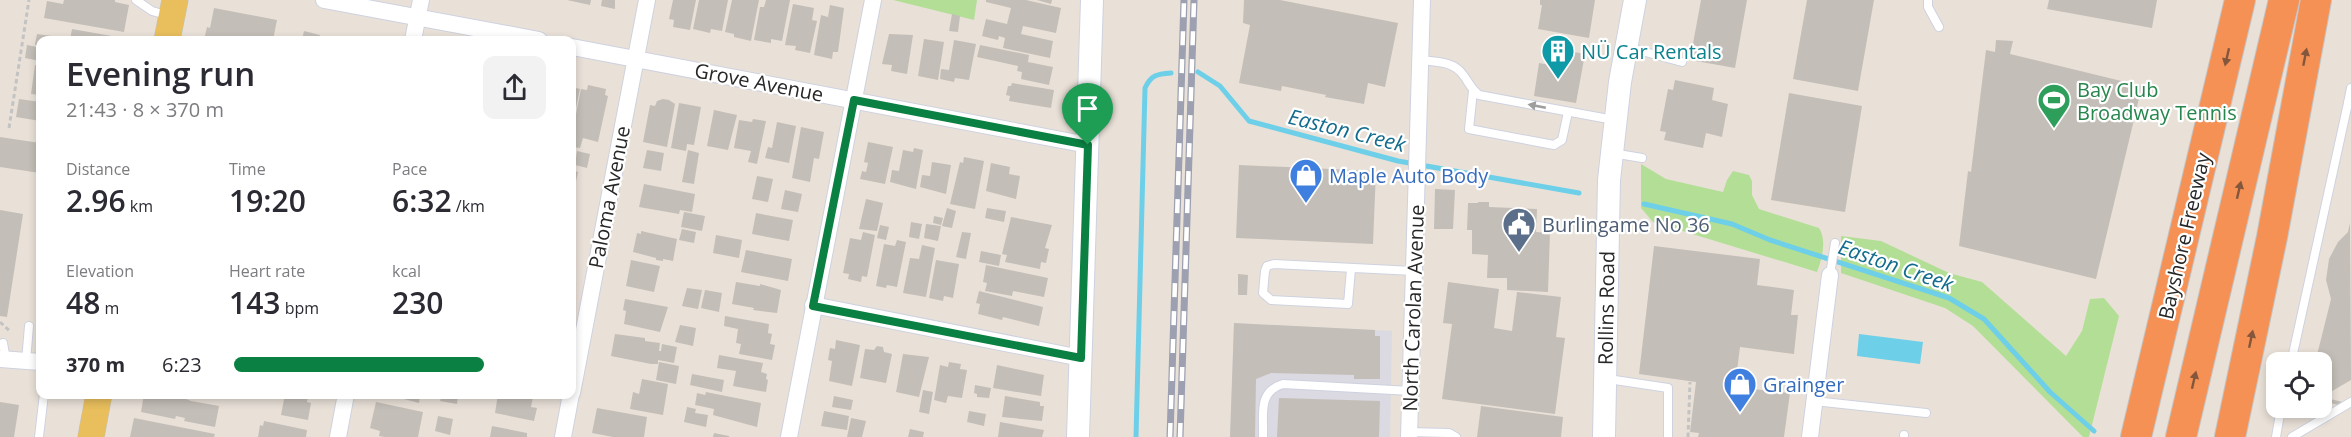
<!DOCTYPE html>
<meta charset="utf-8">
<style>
:root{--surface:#fff;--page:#f2f2f3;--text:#2b2b33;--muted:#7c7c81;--accent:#0b8043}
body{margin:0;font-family:"Open Sans",sans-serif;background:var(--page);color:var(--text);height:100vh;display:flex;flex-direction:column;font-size:22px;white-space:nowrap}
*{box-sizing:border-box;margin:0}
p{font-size:20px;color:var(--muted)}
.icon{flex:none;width:33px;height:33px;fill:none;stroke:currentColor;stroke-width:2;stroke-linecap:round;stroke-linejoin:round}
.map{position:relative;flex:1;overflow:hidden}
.side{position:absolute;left:36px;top:36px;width:540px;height:363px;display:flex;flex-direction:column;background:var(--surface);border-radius:12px;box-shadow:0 3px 9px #0003}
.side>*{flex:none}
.tools{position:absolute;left:2266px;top:352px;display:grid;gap:12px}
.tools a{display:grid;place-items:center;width:66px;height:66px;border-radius:12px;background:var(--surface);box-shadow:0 3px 9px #0003;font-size:30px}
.pin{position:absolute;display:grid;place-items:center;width:51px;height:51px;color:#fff;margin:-62px -26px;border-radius:50% 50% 50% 0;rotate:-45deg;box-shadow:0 0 6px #0007}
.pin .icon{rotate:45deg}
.round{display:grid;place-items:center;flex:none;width:63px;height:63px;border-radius:12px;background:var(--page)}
.overview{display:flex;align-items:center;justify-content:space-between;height:102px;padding:0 30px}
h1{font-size:33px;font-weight:600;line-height:45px}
.stats{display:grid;grid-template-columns:repeat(3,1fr);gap:9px;height:102px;padding:6px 30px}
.stats div{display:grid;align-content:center}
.stats b{font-size:30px;font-weight:600}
.stats small{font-size:16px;font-weight:400}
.stats p{font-size:16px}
ul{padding:0 30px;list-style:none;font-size:20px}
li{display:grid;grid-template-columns:96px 72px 1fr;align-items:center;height:45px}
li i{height:15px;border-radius:8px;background:var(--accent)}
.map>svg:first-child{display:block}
.industrial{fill:#dbd9e1}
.green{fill:#b3de96}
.water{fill:#6ecfe8}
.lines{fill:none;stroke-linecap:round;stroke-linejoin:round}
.stream{stroke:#6ecfe8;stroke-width:5}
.building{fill:#c4beb8}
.lane-casing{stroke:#ced2df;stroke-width:10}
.street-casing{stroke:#ced2df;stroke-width:18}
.secondary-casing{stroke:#ced2df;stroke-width:24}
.primary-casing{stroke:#c3c3c3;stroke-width:27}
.highway-casing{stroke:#c3c3c3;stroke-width:32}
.path{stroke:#c3c3c3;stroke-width:3;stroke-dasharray:4.5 3;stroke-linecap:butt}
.lane{stroke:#fff;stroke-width:8}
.street{stroke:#fff;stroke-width:16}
.secondary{stroke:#fff;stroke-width:22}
.primary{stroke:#e9bf5d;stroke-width:26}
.highway{stroke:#f69156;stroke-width:30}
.rail-casing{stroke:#9ca0b0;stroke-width:7}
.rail{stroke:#fff;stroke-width:4.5;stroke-dasharray:14;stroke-linecap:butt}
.oneway{fill:#84573c}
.oneway2{fill:#9e9e9e}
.route-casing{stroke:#fff;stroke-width:12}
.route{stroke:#0b8043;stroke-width:8}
.labels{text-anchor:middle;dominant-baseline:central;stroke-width:4.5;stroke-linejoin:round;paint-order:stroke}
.culture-label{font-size:20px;fill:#0d838f;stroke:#fff;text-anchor:start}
.street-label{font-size:20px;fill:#272727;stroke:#fff}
.leisure-label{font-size:20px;fill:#27864d;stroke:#fff;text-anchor:start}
.shop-label{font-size:20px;fill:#366cbe;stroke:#fff;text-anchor:start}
.service-label{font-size:20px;fill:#4e5e75;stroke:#fff;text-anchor:start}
.water-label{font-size:21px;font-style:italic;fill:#136c8e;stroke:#fff}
</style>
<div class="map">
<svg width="2351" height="437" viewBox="0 0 2351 437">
<rect width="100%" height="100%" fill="#e9e1d8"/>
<!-- industrial -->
<path class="industrial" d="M1234,323L1392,331L1390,437H1230Z"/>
<!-- green -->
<g class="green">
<path d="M893,0H977L974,20Z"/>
<path d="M1641,164L1666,179L1723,192L1727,180L1733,171L1749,175L1752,181V195L1759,209L1819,228C1827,240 1822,259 1817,272L1653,222L1641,208Z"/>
<path d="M1841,236L1881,241L1949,273L1982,282L2066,356L2082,331L2090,299L2104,298L2119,316L2089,437H2083L1973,326L1945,308L1841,273Z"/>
</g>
<!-- water -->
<path class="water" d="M1859,334L1923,342L1920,364L1857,356Z"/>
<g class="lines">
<!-- stream -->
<g class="stream">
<path d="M1198,72L1220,86L1249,121L1398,161L1579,193"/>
<path d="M1644,204L1732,224L1770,240L1949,298L1984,319L2050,392L2094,431"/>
<path d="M1136,437L1145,88C1151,75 1157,74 1171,73"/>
</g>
</g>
<!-- building -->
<g class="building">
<path d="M64,0H115V2L129,5L124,32L44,18L47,1L63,4Z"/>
<path d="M567,0H591L590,5Z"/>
<path d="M602,0H615V9L601,6Z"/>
<path d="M673,0H696L690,30L673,27L674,20L669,19Z"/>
<path d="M699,0H728L722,31L711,29L710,33L693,29Z"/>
<path d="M732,0H759L751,41L734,37V34L725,32Z"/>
<path d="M766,0H790L782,41L771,39V43L754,40L760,7H764Z"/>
<path d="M986,0H1026L1061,8L1056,33L1023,26L1021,34L1053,41L1050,58L1003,48L1005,38L999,36L998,40L982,36L986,19L1007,24L1011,8L986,2Z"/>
<path d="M1037,0H1052L1051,4Z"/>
<path d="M1244,0H1280L1398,23L1385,87L1368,83L1364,104L1325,97L1326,95L1282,86L1281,91L1239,83L1250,25L1243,23Z"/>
<path d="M1540,0H1595L1589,38L1538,29L1542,5H1540Z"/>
<path d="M1701,0H1747L1735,68L1690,60Z"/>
<path d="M1807,0H1874L1858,91L1793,79Z"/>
<path d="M2049,0H2157L2152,28L2047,9Z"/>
<path d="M793,4L814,8L812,20L817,21L810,53L795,50L796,46L785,45Z"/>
<path d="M830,5L844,8L838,52H833L832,59L814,55L821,15L828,17Z"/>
<path d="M214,8L277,20L273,40H204L207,27L210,28Z"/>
<path d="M952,14L960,16L958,32L949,31Z"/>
<path d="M72,29L123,38L122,40H70Z"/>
<path d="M304,31L320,35L319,40H302Z"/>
<path d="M37,34L59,37L58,40H40V61L25,58L27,45L37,47L35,44Z"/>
<path d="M889,34L913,35L907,74L891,71L892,65L882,64Z"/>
<path d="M924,39L944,42L938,80L918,76Z"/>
<path d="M954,40L976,44L969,80L955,78L954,82L940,79L941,69L949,70Z"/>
<path d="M1996,40L2013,41L2010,54L2142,86L2096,279L1959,246L1968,171L1971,172L1986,50L1995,52Z"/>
<path d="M980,45L1029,55L1028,62L1053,67L1049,85L1021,79L1022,72L1017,71L1018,66L977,57Z"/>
<path d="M1553,48L1585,54L1576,103L1534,96L1539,63L1550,65Z"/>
<path d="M35,65L40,66V95L31,94Z"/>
<path d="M1675,80L1714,88L1712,100L1728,104L1722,137L1706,133L1703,148L1664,140L1666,132L1660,131L1668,89L1673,90Z"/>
<path d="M1012,83L1054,90L1051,108L1009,101L1010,96L1006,95L1008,86H1011Z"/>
<path d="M588,85L606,89L605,95L608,96L598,142L583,138L580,148L572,147V134L581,89L587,90Z"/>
<path d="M572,87L580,89L573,122H572Z"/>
<path d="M1789,93L1862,106L1845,212L1771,200Z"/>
<path d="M19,99L40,102V121L16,117Z"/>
<path d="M663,99L669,100L675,104L667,147L643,142L650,105L655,106L657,101Z"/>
<path d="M679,103L701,107L694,145L687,144L686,151L671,148Z"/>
<path d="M714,110L737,115L728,150L707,146Z"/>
<path d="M753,119L766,121L757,164L748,162L751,151L734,148L739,120L752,122Z"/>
<path d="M777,122L796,126L789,163L765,158L768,147L772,148Z"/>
<path d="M801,127L824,132L819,159L814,158L810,182L792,178Z"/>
<path d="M0,137L40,143V173L0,167Z"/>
<path d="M868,142L893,147L885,184L860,179L862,171L866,172L868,163L864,162Z"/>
<path d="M914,148L923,150L916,189L890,182L892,170L899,171L903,150L913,152Z"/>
<path d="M647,150L664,153L661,171L643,168Z"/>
<path d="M688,150L699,153L694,184L682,182Z"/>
<path d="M577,151L590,154L587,168L575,165Z"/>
<path d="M964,157L984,161L975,209L950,204L960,162L963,163Z"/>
<path d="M932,162L951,165L946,194L920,187L922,175L930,176Z"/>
<path d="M991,163L1010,167L1009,174L1020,176L1016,199L986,191Z"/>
<path d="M1239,165L1376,171L1373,244L1236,238Z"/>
<path d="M572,170L578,172L574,191H572Z"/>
<path d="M757,176L773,179L768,202L752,199Z"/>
<path d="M644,184L695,194L692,212L680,210L679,214L639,207Z"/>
<path d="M1435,189L1455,190L1453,229H1434Z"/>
<path d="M785,190L802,194L798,212L781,209Z"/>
<path d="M866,199L883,203L877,231L859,229Z"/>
<path d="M1478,202H1489V207L1537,209L1536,232L1550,233L1548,292L1507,290V278H1487L1488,255L1472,254V230H1467L1468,203H1478Z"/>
<path d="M947,208L956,211L952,228L942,226Z"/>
<path d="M987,208L1006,211L1004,222L985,218Z"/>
<path d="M0,210L23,214L7,317L0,316Z"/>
<path d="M684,212L705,216L702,231L681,227Z"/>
<path d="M756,213L793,220L789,241L752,234Z"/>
<path d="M934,216L943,218L941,225L933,223Z"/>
<path d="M1011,217L1052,225L1045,248L1049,249L1046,263L1041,262L1040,269L1005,262L1007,255L1002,254Z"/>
<path d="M911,222L922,224L919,239L909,237Z"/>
<path d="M2350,223L2351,380L2322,397L2351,404V408L2322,401V363H2315L2331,299L2326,280L2329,259L2338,242L2348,232Z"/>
<path d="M926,224L941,226L938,241L924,238Z"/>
<path d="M880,225L889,227L886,240L877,238Z"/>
<path d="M682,229L696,232L694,243L679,240Z"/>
<path d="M641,231L677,239L673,261L663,259V261L656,260V258L633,252L637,233L641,234Z"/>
<path d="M863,232L875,235L867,277L862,276L861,282L848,279L849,274L843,273L850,238L861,240Z"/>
<path d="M962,232L971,233L966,259L956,257Z"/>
<path d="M716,235L742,240L739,258L713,253Z"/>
<path d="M897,240L906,242L897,287L887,285L886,288L876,286L884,244L895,246Z"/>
<path d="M922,245L935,248L926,297L903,293L910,258L919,259Z"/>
<path d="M1654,246L1760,259L1757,285L1794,290L1791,315H1798L1794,354L1740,347L1735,387L1790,393L1784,437H1698L1699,433L1690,432L1696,382L1639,374Z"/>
<path d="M746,250L792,259L788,281L741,272Z"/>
<path d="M981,251L1001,255L999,266L979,262Z"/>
<path d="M631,260L660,266L654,292L626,286Z"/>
<path d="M936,260L959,264L953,298L944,296L943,301L929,298Z"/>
<path d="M986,265L1048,278L1044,297L1013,291L1012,296L985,291L987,283L983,282Z"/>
<path d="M1238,274L1248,275L1247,295H1238Z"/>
<path d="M736,282L760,286V284L781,290L777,313L753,310L754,308L732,304Z"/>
<path d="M1448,282L1499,289L1494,328L1512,331L1517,292L1561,297L1556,337L1565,338L1555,414L1442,399L1452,324L1443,323Z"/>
<path d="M687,288L702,290L698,309L682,306Z"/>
<path d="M705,290L722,293L719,312L701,308Z"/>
<path d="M979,291L1043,307L1039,326L1003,317L1002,320L978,314L980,304L976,303Z"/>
<path d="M625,299L668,307L660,332L624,324L626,311L623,310Z"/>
<path d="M725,316L769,324L768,333L772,334L770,344L775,345L772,360L739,354L741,344L736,343L738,329L724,326Z"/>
<path d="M1234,323L1375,330V336H1380V379H1354V375L1271,373L1256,379L1255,437H1230Z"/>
<path d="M680,325L696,328L693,346L675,342Z"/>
<path d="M615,334L645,338V341L660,343L659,351H661L662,344L677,347L674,363L658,360V364H651L611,356Z"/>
<path d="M836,340L860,345L852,386L829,381L832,361L828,360L830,348L835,349Z"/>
<path d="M877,346L883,347L884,352L892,354L886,383L860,378L865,349L874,350Z"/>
<path d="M903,354L929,357L919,397L896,392Z"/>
<path d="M719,355L763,363L761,372L767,374L766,379L768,380L766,392L733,386L736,371L717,368Z"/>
<path d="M659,362L679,366L676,384L656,380Z"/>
<path d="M949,362L961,364L960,369L967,370L962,398L948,396L946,403L934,400L940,365L948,367Z"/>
<path d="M997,365L1044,375L1041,396L993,388Z"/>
<path d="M692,374L724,380L722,392L690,385Z"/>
<path d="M642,379L668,384L663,415L630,409L633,392L639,394Z"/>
<path d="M975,385L991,388L989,398L977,397V394L974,393Z"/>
<path d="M923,390L933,392L929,414L919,412Z"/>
<path d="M706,392L761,403L757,427L713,415L714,409L695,405L697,393L705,395Z"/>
<path d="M144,394H178L187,396L186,399L191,401L219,406L215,427L184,421L185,418L176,416L175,419L141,412Z"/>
<path d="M285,394L308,397L307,402L311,403L308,420L281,415Z"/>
<path d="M385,394H420L419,403Z"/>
<path d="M442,394H458L457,404L440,401Z"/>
<path d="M498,394H519L533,397L531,407L537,408L534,421L495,413Z"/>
<path d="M834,396L853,400L851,410L832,407Z"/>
<path d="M1005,396L1040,402V406H1044L1042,421L1002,417Z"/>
<path d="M1279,398L1380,401L1379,437H1277Z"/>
<path d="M0,402L19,405L14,437H0Z"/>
<path d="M376,402L423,412L418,437H385L379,436L380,431L370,428Z"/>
<path d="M1481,406L1563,417L1561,437H1477Z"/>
<path d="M687,407L696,409L695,413L708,415L706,427L684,422Z"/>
<path d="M597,408L647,417L644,437H613L592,433Z"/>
<path d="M824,411L849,416L847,430L821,426Z"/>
<path d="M969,411L986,414L984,426L967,422Z"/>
<path d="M438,416L453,419L450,435L435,431Z"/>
<path d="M134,418L215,434L214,437H130Z"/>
<path d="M851,418L866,421L862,437H847Z"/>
<path d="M264,421L307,430L306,437H258L260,425L263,426Z"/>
<path d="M1000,422L1044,430L1042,437H998Z"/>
<path d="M492,426L527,433V437H490Z"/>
<path d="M910,429L924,432L923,437H908Z"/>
<path d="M714,433L729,436V437H713Z"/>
</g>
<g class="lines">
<defs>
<g id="lane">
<path d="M136,0L152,11L170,16"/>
<path d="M1928,0V7L1939,27"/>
<path d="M1627,47L1682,62"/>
<path d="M1420,60C1437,62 1454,61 1464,76C1469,83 1472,90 1479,95L1614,120"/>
<path d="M1473,91L1469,129L1554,145L1562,140L1568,112"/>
<path d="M2348,103L2351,88"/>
<path d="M1612,153L1642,158"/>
<path d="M1351,269L1348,304L1271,300L1263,293L1265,271L1267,266L1274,264L1414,271"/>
<path d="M1830,275L1835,243"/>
<path d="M3,343L6,360"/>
<path d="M26,361L29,326"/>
<path d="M2291,363L2348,103L2351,104"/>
<path d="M1608,379L1668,388V437"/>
<path d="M1814,401L1926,413"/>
<path d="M1409,432L1449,433L1456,437"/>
<path d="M39,437L44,394"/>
<path d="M1263,437C1264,415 1257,392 1283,384L1411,391"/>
<path d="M1904,437V435"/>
<path d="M2276,437L2281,408"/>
<path d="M2292,437L2351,402"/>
</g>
<g id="street">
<path d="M324,0L539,40"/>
<path d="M413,40L421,0"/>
<path d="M572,47L1088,145"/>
<path d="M813,305L1081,358"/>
<path d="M0,359L40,362"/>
<path d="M572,393L647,0"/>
<path d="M338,437L346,394"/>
<path d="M563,437L571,394"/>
<path d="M789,437L873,0"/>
<path d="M1409,437L1422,0"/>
<path d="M1810,437L1830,275"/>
</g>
<g id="secondary">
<path d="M1078,437L1092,0"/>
<path d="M1604,437L1609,180L1620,82L1635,0"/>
</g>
<g id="primary">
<path d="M167,40L175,0"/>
<path d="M91,437L99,394"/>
</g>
<g id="highway">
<path d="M2136,437L2240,0"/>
<path d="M2181,437L2284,0"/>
<path d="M2230,437L2272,237L2316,0"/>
</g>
</defs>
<!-- lane casing -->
<use href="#lane" class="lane-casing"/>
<!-- street casing -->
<use href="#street" class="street-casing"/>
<!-- secondary casing -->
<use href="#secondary" class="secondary-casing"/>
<!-- primary casing -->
<use href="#primary" class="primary-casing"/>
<!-- highway casing -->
<use href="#highway" class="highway-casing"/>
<!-- path -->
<g class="path">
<path d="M9,128L29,0"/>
<path d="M0,322L11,332"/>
<path d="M1688,437L1690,382"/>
</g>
<!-- lane -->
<use href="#lane" class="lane"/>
<!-- street -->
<use href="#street" class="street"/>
<!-- secondary -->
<use href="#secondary" class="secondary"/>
<!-- primary -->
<use href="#primary" class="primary"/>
<!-- highway -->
<use href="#highway" class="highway"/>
<defs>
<g id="rail">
<path d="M1170,437L1184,0"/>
<path d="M1180,437L1194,0"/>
</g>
</defs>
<!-- rail casing -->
<use href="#rail" class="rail-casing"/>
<!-- rail -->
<use href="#rail" class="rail"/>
</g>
<!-- one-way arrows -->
<defs><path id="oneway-solid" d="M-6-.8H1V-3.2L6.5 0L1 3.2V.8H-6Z" transform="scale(1.5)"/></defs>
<g class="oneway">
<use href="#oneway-solid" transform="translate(2227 57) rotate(103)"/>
<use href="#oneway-solid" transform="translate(2305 57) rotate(-79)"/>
<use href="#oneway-solid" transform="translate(2239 190) rotate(-77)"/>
<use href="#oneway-solid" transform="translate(2251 339) rotate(-78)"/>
<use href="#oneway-solid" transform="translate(2194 380) rotate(-77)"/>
</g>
<use class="oneway2" href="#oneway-solid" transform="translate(1537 106) rotate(-169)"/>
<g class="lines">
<defs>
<path id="route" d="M854,100L1088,145L1081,358L813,306Z"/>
</defs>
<!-- route casing -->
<use href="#route" class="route-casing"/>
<!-- route -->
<use href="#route" class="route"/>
</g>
<!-- icons -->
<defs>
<symbol id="building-pin" viewBox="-11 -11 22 30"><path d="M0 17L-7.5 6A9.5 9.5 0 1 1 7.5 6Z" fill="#0f9aa8" stroke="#fff"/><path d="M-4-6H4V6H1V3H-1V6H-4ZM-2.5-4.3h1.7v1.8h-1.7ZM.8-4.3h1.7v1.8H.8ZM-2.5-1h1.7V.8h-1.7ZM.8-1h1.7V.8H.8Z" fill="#fff"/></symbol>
<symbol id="stadium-pin" viewBox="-11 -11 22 30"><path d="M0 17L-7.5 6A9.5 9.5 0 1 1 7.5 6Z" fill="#2e9e5b" stroke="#fff"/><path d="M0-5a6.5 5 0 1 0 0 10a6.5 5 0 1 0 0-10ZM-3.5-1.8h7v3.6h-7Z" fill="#fff"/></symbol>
<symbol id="shop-pin" viewBox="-11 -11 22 30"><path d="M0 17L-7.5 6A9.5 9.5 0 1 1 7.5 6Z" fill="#3f7fe0" stroke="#fff"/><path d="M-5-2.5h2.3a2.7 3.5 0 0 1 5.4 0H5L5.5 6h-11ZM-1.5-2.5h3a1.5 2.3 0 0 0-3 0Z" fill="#fff"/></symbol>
<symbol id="civic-pin" viewBox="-11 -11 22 30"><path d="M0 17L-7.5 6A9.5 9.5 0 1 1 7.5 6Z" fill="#5c6f8a" stroke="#fff"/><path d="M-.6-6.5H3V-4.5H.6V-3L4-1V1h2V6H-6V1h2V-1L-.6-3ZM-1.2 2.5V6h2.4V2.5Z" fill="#fff"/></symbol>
</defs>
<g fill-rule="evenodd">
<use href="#building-pin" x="1539" y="32" width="38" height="52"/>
<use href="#stadium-pin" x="2035" y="81" width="38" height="52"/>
<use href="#shop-pin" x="1287" y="156" width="38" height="52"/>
<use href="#civic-pin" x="1500" y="205" width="38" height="52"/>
<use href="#shop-pin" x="1721" y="365" width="38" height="52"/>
</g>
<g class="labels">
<!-- culture labels -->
<g class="culture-label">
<text x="1581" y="51">NÜ Car Rentals</text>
</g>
<!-- street labels -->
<g class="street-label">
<text transform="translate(759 82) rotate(11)">Grove Avenue</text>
<text transform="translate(609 197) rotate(-79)">Paloma Avenue</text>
<text transform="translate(2184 236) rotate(-77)">Bayshore Freeway</text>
<text transform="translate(1413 308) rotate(-88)">North Carolan Avenue</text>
<text transform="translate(1606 308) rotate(-89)">Rollins Road</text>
</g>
<!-- leisure labels -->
<g class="leisure-label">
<text x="2077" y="89">Bay Club<tspan x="2077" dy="23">Broadway Tennis</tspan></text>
</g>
<!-- shop labels -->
<g class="shop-label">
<text x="1329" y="175">Maple Auto Body</text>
<text x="1763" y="384">Grainger</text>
</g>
<!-- service labels -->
<g class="service-label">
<text x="1542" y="224">Burlingame No 36</text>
</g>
<!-- water labels -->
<g class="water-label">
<text transform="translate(1347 130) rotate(14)">Easton Creek</text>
<text transform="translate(1896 265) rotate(19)">Easton Creek</text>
</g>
</g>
</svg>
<div class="tools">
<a><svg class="icon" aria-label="locate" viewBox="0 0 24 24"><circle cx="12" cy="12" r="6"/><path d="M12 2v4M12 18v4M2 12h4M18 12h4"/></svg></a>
</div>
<div class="pin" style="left:1088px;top:145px;background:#1e9e55"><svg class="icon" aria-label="arrive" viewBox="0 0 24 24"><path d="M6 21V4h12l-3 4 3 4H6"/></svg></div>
<section class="side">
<div class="overview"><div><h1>Evening run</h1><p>21:43 · 8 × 370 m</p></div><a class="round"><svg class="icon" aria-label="share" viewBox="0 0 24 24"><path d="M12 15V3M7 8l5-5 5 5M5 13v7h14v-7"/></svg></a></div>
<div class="stats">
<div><p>Distance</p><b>2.96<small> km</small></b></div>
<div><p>Time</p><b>19:20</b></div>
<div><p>Pace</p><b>6:32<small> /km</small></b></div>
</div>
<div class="stats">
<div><p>Elevation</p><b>48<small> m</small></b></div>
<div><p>Heart rate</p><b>143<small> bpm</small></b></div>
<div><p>kcal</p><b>230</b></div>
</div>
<ul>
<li><b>370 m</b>6:23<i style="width:80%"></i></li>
</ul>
</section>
</div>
